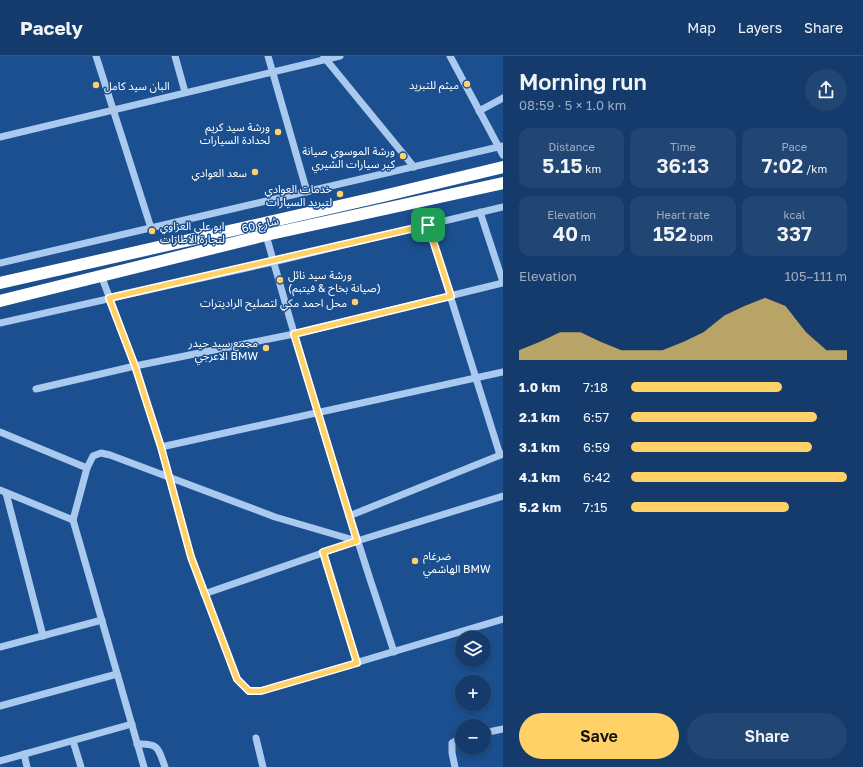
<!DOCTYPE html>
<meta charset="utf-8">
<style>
:root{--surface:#143b6b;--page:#214673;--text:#f1f3f6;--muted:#9dadc1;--line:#33557e;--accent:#ffd166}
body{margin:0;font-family:"Golos Text","Noto Sans Arabic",sans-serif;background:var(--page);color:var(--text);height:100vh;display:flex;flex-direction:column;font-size:15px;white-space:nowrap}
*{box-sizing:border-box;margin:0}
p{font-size:13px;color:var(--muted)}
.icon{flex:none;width:22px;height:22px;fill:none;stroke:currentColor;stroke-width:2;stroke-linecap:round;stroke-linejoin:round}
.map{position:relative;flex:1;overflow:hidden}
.side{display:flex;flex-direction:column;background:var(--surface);width:360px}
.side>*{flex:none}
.controls{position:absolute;left:455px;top:575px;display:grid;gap:8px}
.controls a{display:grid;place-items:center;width:36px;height:36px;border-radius:50%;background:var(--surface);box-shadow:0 2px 6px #0003,0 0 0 1px var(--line);font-size:20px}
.pin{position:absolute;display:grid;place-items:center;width:34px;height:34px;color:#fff;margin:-17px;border-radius:8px;box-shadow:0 2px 6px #0006}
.round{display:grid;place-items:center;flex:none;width:42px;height:42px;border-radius:21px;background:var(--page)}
.overview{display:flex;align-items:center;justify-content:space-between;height:68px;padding:0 16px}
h1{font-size:22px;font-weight:600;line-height:30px}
.figures{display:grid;grid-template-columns:repeat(3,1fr);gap:6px;height:68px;padding:4px 16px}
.figures div{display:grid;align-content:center;border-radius:10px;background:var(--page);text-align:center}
.figures b{font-size:20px;font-weight:600}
.figures small{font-size:11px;font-weight:400}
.figures p{font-size:11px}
.chart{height:112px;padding:8px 16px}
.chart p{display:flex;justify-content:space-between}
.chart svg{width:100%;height:72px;margin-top:4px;fill:var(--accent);opacity:.7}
.action{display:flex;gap:8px;margin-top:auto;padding:8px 16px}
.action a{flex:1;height:46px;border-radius:24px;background:var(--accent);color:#111;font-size:16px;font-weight:600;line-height:46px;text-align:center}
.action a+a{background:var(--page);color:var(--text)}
ul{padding:0 16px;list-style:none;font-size:13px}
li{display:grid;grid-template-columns:64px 48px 1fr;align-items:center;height:30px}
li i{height:10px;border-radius:5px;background:var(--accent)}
header{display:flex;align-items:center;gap:24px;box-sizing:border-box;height:56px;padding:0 20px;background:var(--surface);border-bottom:1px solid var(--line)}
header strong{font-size:19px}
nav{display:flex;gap:22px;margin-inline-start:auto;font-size:14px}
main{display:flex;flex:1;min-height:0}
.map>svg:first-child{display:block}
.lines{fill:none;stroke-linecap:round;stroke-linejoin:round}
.minor{stroke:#a9c9ee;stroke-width:7}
.highway{stroke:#fff;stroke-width:12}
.route-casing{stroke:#fff;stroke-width:8}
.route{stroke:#ffd166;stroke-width:5}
.poi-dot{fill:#ffd166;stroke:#1b4f8f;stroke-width:1.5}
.labels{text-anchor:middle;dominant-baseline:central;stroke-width:3;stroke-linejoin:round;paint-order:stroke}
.poi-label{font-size:11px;fill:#fff;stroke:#1b4f8f;text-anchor:end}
.street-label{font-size:11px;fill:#fff;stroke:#1b4f8f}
</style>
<header>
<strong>Pacely</strong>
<nav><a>Map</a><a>Layers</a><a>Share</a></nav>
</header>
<main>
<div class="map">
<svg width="503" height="711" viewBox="0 0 503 711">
<rect width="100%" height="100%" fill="#1b4f8f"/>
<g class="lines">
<!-- minor -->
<g class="minor">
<path d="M96,0L151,172"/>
<path d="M175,0L185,36"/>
<path d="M268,0L307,136"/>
<path d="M450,0L503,99"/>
<path d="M324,1L414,111"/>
<path d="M479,55L503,42"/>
<path d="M0,81L340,0"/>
<path d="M480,156L503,226"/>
<path d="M428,169L500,399"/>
<path d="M266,179C305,319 348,458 394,596"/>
<path d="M0,207L503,90"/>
<path d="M101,219L135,310L161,391L191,501L237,623L249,635H261L503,563"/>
<path d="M0,267L273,206L503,151"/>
<path d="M36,333L135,310L294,278L503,227"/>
<path d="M0,376L87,412"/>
<path d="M161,391L503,316"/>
<path d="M0,434L73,464"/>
<path d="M6,437L43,580"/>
<path d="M349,460L503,398"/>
<path d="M323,496L357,607"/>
<path d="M204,538L357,485"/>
<path d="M0,591L102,564"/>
<path d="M0,650L117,618"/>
<path d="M484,677L503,673"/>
<path d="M256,682L263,711"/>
<path d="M73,685L81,711"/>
<path d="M137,688C159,687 158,692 165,711"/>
<path d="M24,698L27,711"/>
<path d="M0,705L132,668"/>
<path d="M144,711L73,464L87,412L93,400L101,397L110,399L275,461L357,485L503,440"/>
<path d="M455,711L452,697V687L462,681"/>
</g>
<!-- highway -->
<g class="highway">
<path d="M0,227L383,140L503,111"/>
<path d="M0,245L266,179L503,127"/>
</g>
</g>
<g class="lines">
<defs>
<path id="route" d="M428,169L451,240L294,278L357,485L323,496L357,607L261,635H249L237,623L191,501L161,391L135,310L109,242Z"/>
</defs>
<!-- route casing -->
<use href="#route" class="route-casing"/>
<!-- route -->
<use href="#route" class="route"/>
</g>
<!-- markers -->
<g class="poi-dot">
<circle cx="467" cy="28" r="4"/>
<circle cx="96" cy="29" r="4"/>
<circle cx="278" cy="76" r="4"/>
<circle cx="403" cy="100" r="4"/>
<circle cx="255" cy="116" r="4"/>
<circle cx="340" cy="138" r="4"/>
<circle cx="152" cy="175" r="4"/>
<circle cx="280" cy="224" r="4"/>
<circle cx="355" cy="246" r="4"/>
<circle cx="266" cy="292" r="4"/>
<circle cx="415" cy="505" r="4"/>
</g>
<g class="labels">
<!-- poi labels -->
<g class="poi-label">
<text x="459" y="28">ميثم للتبريد</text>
<text x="104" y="29" text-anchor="start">البان سيد كامل</text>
<text x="270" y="70">ورشة سيد كريم<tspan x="270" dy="13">لحدادة السيارات</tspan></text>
<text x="395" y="94">ورشة الموسوي صيانة<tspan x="395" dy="13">كير سيارات الشيري</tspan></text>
<text x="247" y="116">سعد العوادي</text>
<text x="332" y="132">خدمات العوادي<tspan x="332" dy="13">لتبريد السيارات</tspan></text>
<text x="160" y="169" text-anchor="start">ابو علي العزاوي<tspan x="160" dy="13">لتجارة الاطارات</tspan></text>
<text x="288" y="218" text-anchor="start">ورشة سيد نائل<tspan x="288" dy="13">(صيانة بخاخ &amp; فيتبم)</tspan></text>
<text x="347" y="246">محل احمد مكي لتصليح الراديترات</text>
<text x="258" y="286">مجمع سيد حيدر<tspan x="258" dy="13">الاعرجي BMW</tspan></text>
<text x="423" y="499" text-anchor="start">ضرغام<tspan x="423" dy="13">الهاشمي BMW</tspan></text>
</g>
<!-- street labels -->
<g class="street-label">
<text transform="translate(260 168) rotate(-13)">شارع 60</text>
</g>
</g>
</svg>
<div class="controls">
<a><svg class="icon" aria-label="layers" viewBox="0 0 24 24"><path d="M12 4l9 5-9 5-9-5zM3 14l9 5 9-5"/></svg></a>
<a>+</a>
<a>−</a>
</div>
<div class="pin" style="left:428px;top:169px;background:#1e9e55"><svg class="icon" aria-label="arrive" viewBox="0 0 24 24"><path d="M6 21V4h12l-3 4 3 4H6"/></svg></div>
</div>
<section class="side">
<div class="overview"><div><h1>Morning run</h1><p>08:59 · 5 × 1.0 km</p></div><a class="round"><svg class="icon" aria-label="share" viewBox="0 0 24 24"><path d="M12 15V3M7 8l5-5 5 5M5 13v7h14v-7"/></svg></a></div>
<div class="figures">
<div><p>Distance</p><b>5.15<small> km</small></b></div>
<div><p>Time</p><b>36:13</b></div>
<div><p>Pace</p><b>7:02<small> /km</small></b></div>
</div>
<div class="figures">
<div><p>Elevation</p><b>40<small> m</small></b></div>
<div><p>Heart rate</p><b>152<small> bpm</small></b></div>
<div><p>kcal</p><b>337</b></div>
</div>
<div class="chart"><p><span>Elevation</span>105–111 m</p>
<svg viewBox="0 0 160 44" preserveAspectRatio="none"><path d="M0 44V38L10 33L20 27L30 27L40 33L50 38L60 38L70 38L80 33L90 27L100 17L110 11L120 6L130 11L140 27L150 38L160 38V44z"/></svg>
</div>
<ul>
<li><b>1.0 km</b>7:18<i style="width:70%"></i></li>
<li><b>2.1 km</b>6:57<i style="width:86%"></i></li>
<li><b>3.1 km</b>6:59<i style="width:84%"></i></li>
<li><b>4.1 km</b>6:42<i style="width:100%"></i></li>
<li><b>5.2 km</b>7:15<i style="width:73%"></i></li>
</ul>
<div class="action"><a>Save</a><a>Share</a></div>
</section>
</main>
